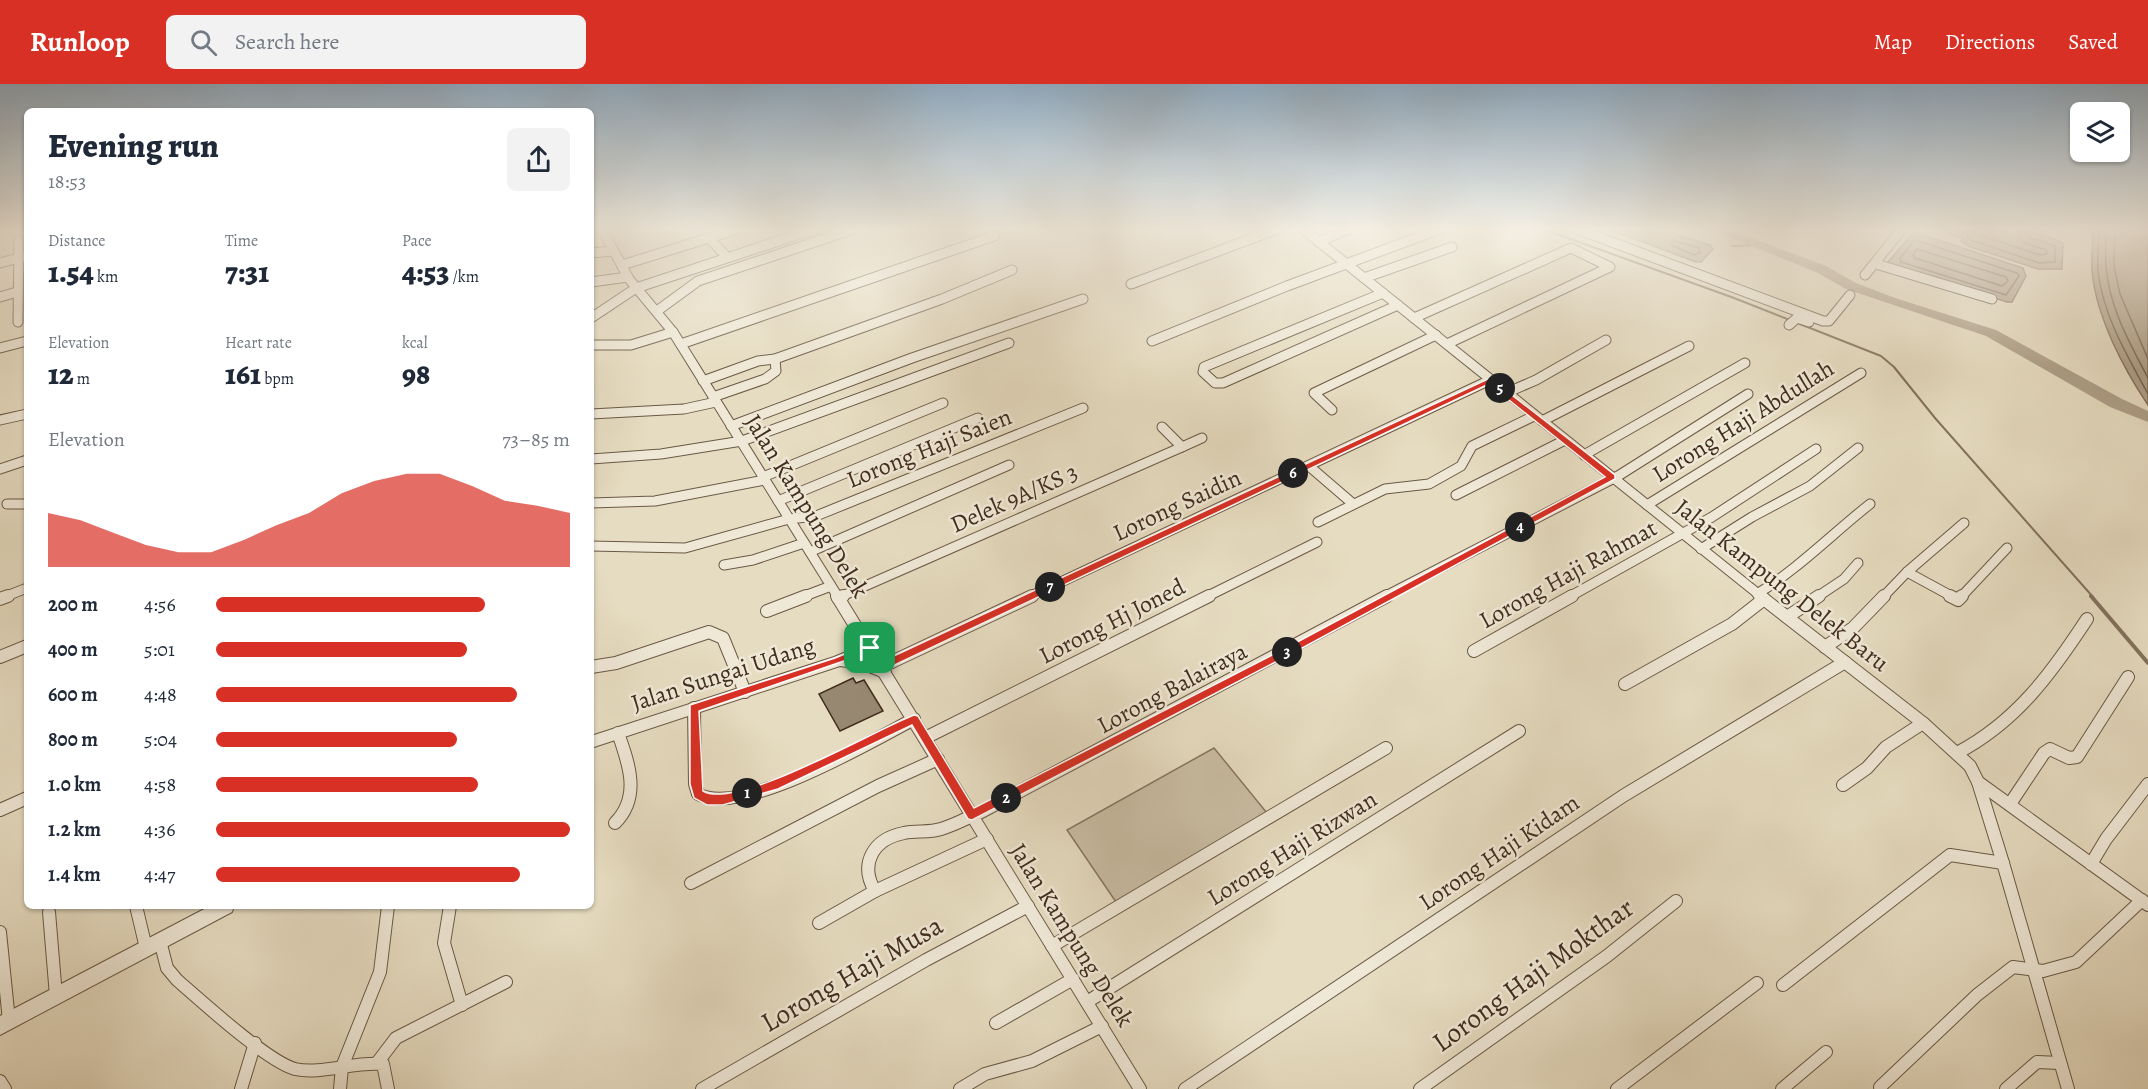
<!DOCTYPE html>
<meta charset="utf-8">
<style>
:root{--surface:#fff;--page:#f2f2f3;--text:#1f2937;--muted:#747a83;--accent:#d93025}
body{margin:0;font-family:Alegreya,serif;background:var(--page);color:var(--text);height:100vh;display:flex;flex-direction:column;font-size:22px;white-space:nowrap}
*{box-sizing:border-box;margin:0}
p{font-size:20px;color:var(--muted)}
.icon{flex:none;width:33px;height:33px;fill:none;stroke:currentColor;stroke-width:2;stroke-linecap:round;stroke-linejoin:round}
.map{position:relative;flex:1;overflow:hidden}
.sheet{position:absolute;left:24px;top:24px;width:570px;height:801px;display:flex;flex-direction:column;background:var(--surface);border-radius:9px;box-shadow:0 2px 4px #0004}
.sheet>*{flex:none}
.tools{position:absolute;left:2070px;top:18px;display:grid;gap:12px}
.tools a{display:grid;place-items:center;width:60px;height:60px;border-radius:9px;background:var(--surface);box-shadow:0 2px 4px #0004;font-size:30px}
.pin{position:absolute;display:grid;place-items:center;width:51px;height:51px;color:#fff;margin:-26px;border-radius:12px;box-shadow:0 3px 9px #0006}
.km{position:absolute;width:30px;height:30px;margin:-15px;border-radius:50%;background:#222;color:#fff;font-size:16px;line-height:30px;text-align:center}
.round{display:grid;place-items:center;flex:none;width:63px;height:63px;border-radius:9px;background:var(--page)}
.summary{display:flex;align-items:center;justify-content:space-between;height:102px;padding:0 24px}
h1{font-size:33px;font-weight:800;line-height:45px}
.metrics{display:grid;grid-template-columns:repeat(3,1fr);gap:9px;height:102px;padding:6px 24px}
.metrics div{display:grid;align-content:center}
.metrics b{font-size:30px;font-weight:800}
.metrics small{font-size:16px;font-weight:400}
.metrics p{font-size:16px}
.chart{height:168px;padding:12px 24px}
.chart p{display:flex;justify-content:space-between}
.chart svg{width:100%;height:108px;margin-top:6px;fill:var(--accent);opacity:.7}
ul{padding:0 24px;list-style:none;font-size:20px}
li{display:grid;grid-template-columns:96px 72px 1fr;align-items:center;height:45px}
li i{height:15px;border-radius:8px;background:var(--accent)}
header{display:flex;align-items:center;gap:36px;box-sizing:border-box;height:84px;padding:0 30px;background:var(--accent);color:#fff}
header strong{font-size:28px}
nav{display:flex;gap:33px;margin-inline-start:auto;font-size:21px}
.search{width:420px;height:54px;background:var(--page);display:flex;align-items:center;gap:15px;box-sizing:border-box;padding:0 21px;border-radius:9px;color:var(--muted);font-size:22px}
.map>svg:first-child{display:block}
.green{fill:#cabea5;stroke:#867660;stroke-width:1.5}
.water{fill:#aea089;stroke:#82725d;stroke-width:1.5}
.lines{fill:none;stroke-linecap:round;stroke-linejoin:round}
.shore{stroke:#786652;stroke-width:1.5}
.stream-far1{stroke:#82725d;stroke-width:2}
.stream{stroke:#82725d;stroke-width:4}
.river{fill:#aea089;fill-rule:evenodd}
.building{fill:#978872;stroke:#412d1c;stroke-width:1.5}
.minor-far1-casing{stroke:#6a5945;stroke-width:11}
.minor-casing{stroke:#6a5945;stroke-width:14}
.tertiary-casing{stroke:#6a5945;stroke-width:2}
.minor-far1{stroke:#efe8d7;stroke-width:9}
.minor{stroke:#efe8d7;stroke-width:12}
.tertiary{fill:#efe8d7;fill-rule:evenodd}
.route{fill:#d93025;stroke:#fff;stroke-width:1.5;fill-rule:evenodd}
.labels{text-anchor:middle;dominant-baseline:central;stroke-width:5;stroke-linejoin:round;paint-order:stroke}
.street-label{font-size:24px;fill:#412d1c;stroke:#efe8d7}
.near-street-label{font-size:28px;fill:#412d1c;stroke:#efe8d7}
</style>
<header>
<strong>Runloop</strong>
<div class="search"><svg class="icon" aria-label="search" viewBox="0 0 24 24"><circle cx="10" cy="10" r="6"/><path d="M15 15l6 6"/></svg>Search here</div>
<nav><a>Map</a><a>Directions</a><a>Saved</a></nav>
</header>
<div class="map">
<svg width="2148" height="1005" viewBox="0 0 2148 1005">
<rect width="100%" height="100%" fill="#e6dcc1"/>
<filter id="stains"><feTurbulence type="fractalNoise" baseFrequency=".00333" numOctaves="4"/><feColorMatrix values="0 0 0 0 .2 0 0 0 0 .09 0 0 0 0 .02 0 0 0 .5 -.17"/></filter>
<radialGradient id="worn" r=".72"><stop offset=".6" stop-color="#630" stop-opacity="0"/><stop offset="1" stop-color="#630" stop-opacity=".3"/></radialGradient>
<!-- green -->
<path class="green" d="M1214,664L1267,729L1116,818L1067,746Z"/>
<!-- water -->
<g class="water">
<path d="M1608,145H1660L1710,161L1713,165L1701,178H1696Z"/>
<path d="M1946,145C1985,145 2026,140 2063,159L2062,185H2038L1968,162L1961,157L1963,154L1950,150Z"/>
<path d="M2093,145H2148V321C2123,284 2096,232 2092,187C2091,173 2093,159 2093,145Z"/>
<path d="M1914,148L2023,184L2026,192L2012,218H2007L1891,181L1888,178Z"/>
</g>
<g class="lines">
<!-- shore -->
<g class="shore">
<path d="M1953,145L1965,149L1971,156L2039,179L2055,178V162L2028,153L2025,145"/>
<path d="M1972,145L1976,150L2040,171L2047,170L2046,166L2022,158L2017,145"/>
<path d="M2099,145C2099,159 2097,173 2098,187C2103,232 2127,271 2148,310"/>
<path d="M2106,145C2106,157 2105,170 2106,182C2109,223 2129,258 2148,294"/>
<path d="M2115,145L2114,182L2120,210L2148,275"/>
<path d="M1915,156L2017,189L2019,192L2006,211L1901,178L1900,174Z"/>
<path d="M1675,157L1699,164L1700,168L1695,171L1673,162L1671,158Z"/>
<path d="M1917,165L2006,193L2008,197L2002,202L1915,174L1913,171Z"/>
</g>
<!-- stream-far1 -->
<g class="stream-far1">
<path d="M1543,145L1734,214L1881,272L1894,283L1935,334L2093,513"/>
<path d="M1732,162L1762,161"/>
</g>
<!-- stream -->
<path class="stream" d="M2091,512L2148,579"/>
<!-- river -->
<path class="river" d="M1709,145H1728L1826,182L1856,199L1895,214L1996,246L2122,315L2148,327V338L2110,323L1986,252L1846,205L1816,188Z"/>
</g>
<!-- building -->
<path class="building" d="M853,594L856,599L864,596L883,627L840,647L819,610Z"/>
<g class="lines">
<defs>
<g id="minor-far1">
<path d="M602,145L629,195L673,248L838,513"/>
<path d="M1303,145L1762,513"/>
<path d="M1577,145L1823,237H1829L1850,211"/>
<path d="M709,154L727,173"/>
<path d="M1319,158L1348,145"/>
<path d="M591,169L613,167"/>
<path d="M0,179L27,172"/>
<path d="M1876,180L1992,215"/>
<path d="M622,181L738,145"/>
<path d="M1865,191L1902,145"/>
<path d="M1364,194L1452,163"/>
<path d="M591,198L628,193"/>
<path d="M1131,200L1277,145"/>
<path d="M1383,209L1204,283L1203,288L1215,299H1223L1398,221"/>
<path d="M0,213L17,208"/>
<path d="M657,227L698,197L854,145"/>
<path d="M591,234L636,204L815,145"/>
<path d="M1414,234L1571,164L1610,183L1447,260"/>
<path d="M18,238L19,156"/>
<path d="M1789,241L1797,234L1809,238"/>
<path d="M1152,257L1287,202L1440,145"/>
<path d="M681,260L994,152"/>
<path d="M592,261H631L673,248"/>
<path d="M0,264L27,257"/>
<path d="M703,297L758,277L775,275L942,215L1012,186"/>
<path d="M1506,309L1536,296L1606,256"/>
<path d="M713,313L765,295L776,287L775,275"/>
<path d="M1332,326L1314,309L1436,251"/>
<path d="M591,330L684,325L716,318"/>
<path d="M0,336L27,330"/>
<path d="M1542,337L1689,262"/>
<path d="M731,342L912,274L1083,215"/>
<path d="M1182,363L1202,354"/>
<path d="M1584,371L1745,279"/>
<path d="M591,375L661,370L742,357L1009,259"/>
<path d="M1309,382L1352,419"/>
<path d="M0,385L27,376"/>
<path d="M763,393L943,319"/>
<path d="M1456,411L1565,356"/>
<path d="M778,417L978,334"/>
<path d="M591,419L655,417L765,396"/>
<path d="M7,420H27"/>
<path d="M1647,421L1861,289"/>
<path d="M1318,438L1385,405L1429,400L1461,382L1472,362L1534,332"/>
<path d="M591,462L685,464L789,435L816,432L1083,324"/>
<path d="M1701,465L1752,433L1810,402L1858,364"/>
<path d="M810,468L1009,381"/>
<path d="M724,481L753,476L804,459"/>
<path d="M1907,488L1953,513"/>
<path d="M1757,510C1798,485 1832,450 1870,420"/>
<path d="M4,513L27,504"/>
<path d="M802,513L831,502"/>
<path d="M840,513L1182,363L1162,343"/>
<path d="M1029,513L1490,296"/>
<path d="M1206,513L1317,458"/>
<path d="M1384,513L1618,392L1748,310"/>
<path d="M1569,513L1712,433L1816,365"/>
<path d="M1817,513L1844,495L1858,479"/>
<path d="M1883,513L1907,488L1964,439"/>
<path d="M1961,513L2007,464"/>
</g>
<g id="minor">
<path d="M837,512L1140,1005"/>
<path d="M1760,512L1923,639L1970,682L1978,698L2003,779L2068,1005"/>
<path d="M1950,512L1958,516L1962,512"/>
<path d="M838,514L843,512"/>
<path d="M0,515L8,512"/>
<path d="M767,527L806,512"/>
<path d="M1787,533L1819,512"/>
<path d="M1825,563L1853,544L1884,512"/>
<path d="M1474,567L1572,512"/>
<path d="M0,573L27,562"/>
<path d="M591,583L616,579L709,548L723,554L745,608"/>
<path d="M881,583L1032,512"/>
<path d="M1625,600L1732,540L1764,515"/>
<path d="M694,624L695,700L698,710C741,734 872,657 914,635"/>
<path d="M925,654L1209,512"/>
<path d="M1957,669C2016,638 2051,590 2087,535"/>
<path d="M1978,698L2148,821"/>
<path d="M1843,701L1867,684L1886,663L1923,639"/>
<path d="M2010,720L2044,669L2050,665L2069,674L2077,673L2128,593"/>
<path d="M0,726L27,714"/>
<path d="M615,739C641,713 629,680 618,649"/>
<path d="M987,755L875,807C859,780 873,755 904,749C916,746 929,749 941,745C955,741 969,733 983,727L1387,512"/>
<path d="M2091,780L2106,755L2148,700"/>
<path d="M691,799L878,702L938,675"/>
<path d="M136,822L146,864"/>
<path d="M450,822L444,859L462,921"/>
<path d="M49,828L56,912"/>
<path d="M819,839L875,807"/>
<path d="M0,848L9,937"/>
<path d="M160,857L167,884L177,896C200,916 268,978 295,985C321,991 355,977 383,980L388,1005"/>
<path d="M1052,862L1386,664"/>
<path d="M1783,901L1950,771L2003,779"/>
<path d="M1087,918L1519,647"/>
<path d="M996,939L1073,895"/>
<path d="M377,979L396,954L506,898"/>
<path d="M0,997L5,1005"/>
<path d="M1880,1003L1977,911L2013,883L2043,887L2076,878L2142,816"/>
<path d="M241,1005L255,959"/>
<path d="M340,1005L342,983L380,888L388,822"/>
<path d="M702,1005L926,876L1028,822"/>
<path d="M960,1005L985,990L1032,977L1102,942"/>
<path d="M1185,1005L1623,712L1845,578"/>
<path d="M1420,1005L1607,872L1676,817"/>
<path d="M1617,1005L1757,899"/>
<path d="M1782,1005L1826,968"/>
<path d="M2006,1005L2037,978L2060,979"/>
</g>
<g id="tertiary">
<path d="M870,558L875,560L877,564L875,568L862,573L889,584L891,588L889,592L884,594L861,585L840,582L591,664V652L834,573Z"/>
<path d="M210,822H234L232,828L0,951V932Z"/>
</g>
</defs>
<!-- minor-far1 casing -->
<use href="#minor-far1" class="minor-far1-casing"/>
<!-- minor casing -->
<use href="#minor" class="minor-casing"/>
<!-- tertiary casing -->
<use href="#tertiary" class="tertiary-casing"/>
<!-- minor-far1 -->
<use href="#minor-far1" class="minor-far1"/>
<!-- minor -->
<use href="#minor" class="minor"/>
<!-- tertiary -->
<use href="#tertiary" class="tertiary"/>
</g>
<!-- sky -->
<linearGradient id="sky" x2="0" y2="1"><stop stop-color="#91acc2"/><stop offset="0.51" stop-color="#f4efe3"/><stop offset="1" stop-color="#f4efe3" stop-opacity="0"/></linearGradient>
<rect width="2148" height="285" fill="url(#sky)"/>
<!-- route -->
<path class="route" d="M1490,294L1615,391V395L1293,569L972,736L968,735L912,641L778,705L723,721H707L694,714L690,700V621L835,574L870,560L873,561L883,577ZM1489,300L1605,393L1286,564L974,724L918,632L914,631C874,646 737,727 703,707L699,627L867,569L877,586H884Z"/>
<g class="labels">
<!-- street labels -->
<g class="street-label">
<text transform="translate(1743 337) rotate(-32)">Lorong Haji Abdullah</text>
<text transform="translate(929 364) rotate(-22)">Lorong Haji Saien</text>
<text transform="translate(1014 414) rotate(-24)">Delek 9A/KS 3</text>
<text transform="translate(1177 421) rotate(-25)">Lorong Saidin</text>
<text transform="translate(807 422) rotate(58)">Jalan Kampung Delek</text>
<text transform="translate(1568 490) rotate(-29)">Lorong Haji Rahmat</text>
<text transform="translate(1782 501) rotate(38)">Jalan Kampung Delek Baru</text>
<text transform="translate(1112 537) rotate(-27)">Lorong Hj Joned</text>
<text transform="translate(723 590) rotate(-18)">Jalan Sungai Udang</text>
<text transform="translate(1172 604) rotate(-28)">Lorong Balairaya</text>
<text transform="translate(1292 764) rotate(-32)">Lorong Haji Rizwan</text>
<text transform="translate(1499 768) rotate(-34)">Lorong Haji Kidam</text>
<text transform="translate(1072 851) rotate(58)">Jalan Kampung Delek</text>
</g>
<!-- near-street labels -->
<g class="near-street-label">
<text transform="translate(852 890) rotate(-30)">Lorong Haji Musa</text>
<text transform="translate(1533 891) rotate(-36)">Lorong Haji Mokthar</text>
</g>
</g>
<rect width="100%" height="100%" filter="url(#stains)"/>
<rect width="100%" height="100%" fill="url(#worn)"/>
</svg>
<div class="tools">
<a><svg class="icon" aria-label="layers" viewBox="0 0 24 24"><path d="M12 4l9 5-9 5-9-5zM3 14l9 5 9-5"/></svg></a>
</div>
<div class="pin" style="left:870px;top:564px;background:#1e9e55"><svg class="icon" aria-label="arrive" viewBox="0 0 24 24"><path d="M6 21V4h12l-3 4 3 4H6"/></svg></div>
<b class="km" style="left:747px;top:709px">1</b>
<b class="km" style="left:1006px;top:714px">2</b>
<b class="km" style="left:1287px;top:568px">3</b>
<b class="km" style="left:1520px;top:443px">4</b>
<b class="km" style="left:1500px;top:304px">5</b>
<b class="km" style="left:1293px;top:389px">6</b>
<b class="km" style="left:1050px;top:503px">7</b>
<section class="sheet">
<div class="summary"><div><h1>Evening run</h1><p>18:53</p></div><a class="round"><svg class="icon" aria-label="share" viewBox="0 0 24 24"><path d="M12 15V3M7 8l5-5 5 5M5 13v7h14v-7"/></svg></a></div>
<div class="metrics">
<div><p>Distance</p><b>1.54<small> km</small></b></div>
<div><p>Time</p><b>7:31</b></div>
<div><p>Pace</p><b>4:53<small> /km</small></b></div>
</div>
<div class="metrics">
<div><p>Elevation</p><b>12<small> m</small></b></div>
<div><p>Heart rate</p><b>161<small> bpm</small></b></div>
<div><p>kcal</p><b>98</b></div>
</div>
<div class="chart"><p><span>Elevation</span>73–85 m</p>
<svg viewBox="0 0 160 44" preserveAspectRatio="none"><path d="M0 44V22L10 25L20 30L30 35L40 38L50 38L60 33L70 27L80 22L90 14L100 9L110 6L120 6L130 11L140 17L150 19L160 22V44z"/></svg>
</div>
<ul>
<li><b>200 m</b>4:56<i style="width:76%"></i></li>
<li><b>400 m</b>5:01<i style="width:71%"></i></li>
<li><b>600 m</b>4:48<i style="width:85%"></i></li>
<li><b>800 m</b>5:04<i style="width:68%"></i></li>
<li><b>1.0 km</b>4:58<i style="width:74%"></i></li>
<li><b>1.2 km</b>4:36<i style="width:100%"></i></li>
<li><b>1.4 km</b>4:47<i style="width:86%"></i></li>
</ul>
</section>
</div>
